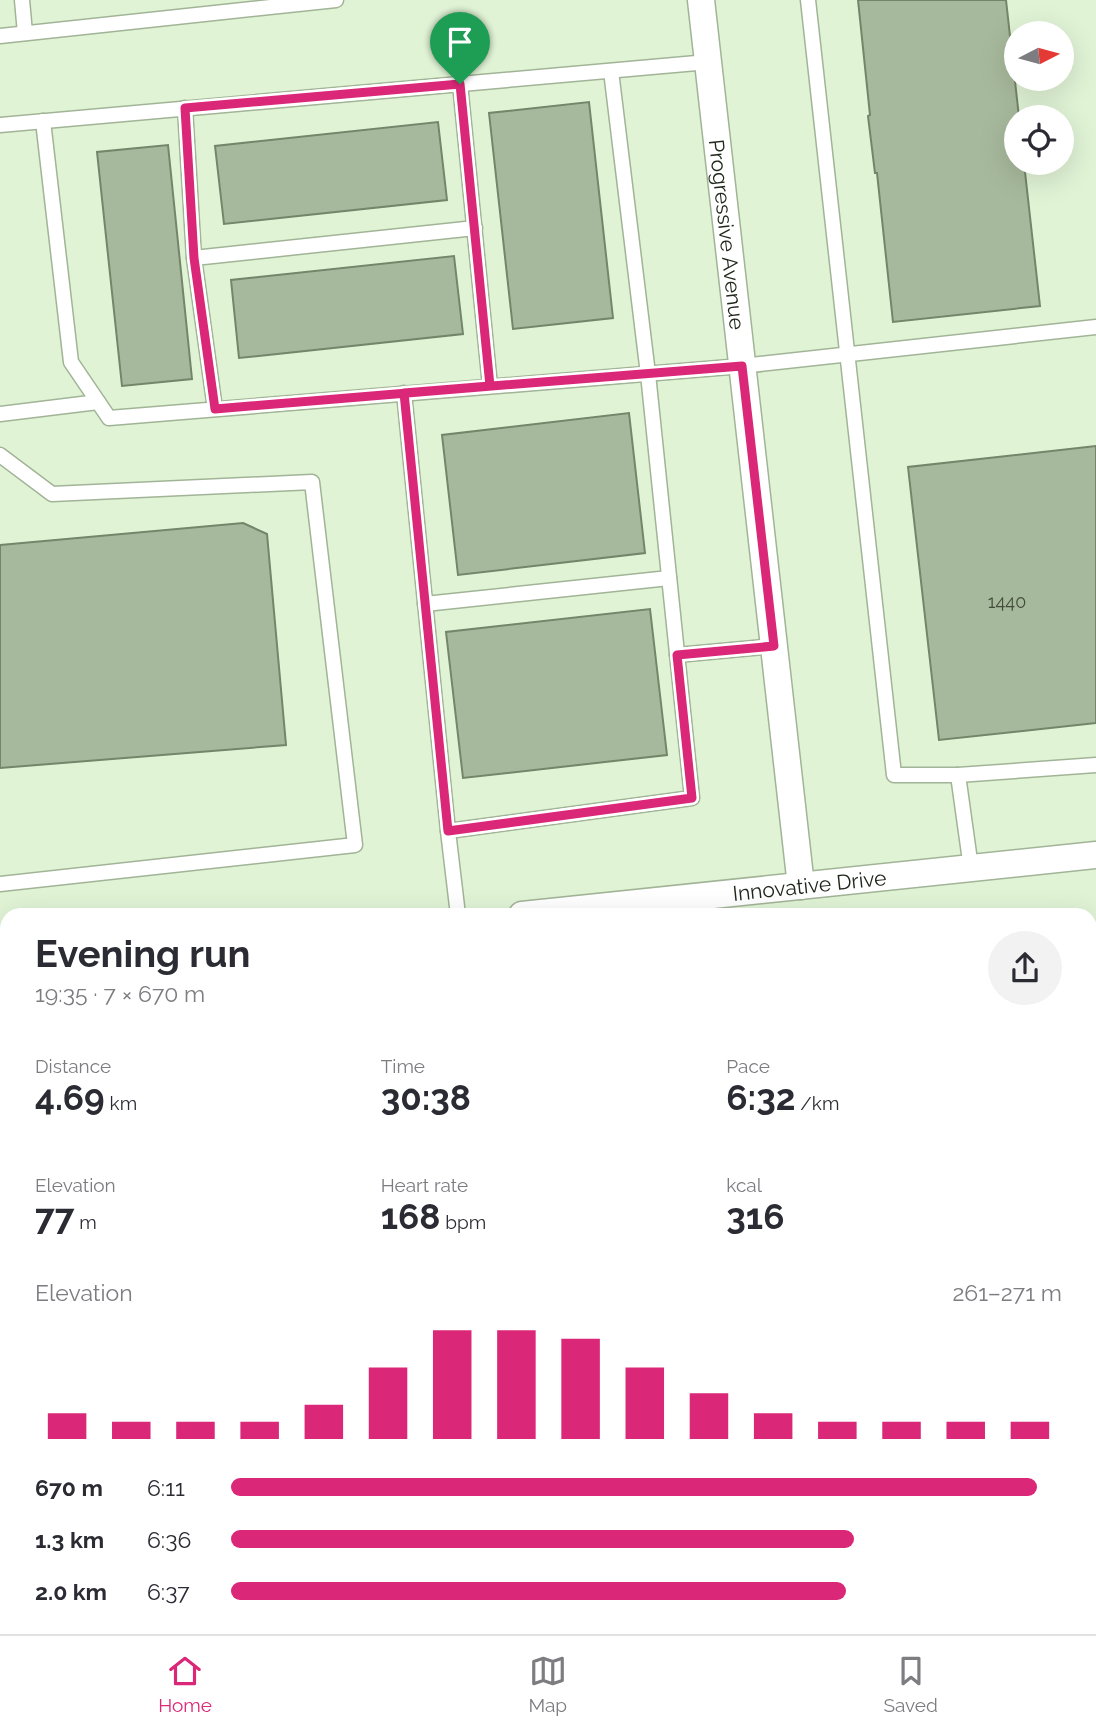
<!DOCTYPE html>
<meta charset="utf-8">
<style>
:root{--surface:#fff;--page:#f2f2f3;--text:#2b2b33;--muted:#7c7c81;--line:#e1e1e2;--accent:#db2777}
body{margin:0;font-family:Raleway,sans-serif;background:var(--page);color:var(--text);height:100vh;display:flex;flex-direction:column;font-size:26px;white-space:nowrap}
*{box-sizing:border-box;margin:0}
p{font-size:23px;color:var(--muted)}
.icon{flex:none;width:38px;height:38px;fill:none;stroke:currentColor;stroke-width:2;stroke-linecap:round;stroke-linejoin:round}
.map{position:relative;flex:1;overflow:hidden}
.sheet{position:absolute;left:0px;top:908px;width:1097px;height:726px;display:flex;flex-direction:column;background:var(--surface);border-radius:21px 21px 0 0;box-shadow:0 7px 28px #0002}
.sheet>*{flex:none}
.needle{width:46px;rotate:84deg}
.buttons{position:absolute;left:1004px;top:21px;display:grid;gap:14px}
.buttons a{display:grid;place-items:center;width:70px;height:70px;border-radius:50%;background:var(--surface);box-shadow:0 7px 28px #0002;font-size:35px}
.pin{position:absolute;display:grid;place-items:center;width:60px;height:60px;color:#fff;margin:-72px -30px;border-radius:50% 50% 50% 0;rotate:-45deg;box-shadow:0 0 7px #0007}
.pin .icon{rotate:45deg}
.round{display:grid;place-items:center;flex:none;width:74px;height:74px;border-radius:37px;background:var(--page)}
.summary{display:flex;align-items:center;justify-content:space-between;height:119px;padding:0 35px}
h1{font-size:38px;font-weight:700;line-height:52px}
.stats{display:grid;grid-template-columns:repeat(3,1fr);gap:10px;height:119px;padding:7px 35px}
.stats div{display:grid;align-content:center}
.stats b{font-size:35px;font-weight:700}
.stats small{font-size:19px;font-weight:400}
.stats p{font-size:19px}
.chart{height:196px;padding:14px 35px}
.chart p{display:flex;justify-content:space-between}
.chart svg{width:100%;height:126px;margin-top:7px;stroke:var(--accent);stroke-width:6}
ul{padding:0 35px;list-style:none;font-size:23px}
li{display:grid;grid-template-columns:112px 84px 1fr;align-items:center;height:52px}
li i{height:18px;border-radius:9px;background:var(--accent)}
.dock{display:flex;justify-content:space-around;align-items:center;height:98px;border-top:2px solid var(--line);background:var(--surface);font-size:19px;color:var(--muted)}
.dock a{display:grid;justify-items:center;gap:4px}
.dock .on{color:var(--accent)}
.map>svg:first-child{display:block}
.building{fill:#a7b99c;stroke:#748569;stroke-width:2}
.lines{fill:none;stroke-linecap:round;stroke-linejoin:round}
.service-casing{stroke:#a2b497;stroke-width:17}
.minor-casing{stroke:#a2b497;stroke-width:29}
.service{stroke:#fff;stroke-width:14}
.minor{stroke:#fff;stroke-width:26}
.route-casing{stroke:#fff;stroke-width:14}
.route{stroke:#db2777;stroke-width:9}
.labels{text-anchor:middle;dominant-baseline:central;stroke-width:5;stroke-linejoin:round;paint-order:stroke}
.number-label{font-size:18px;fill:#424c3b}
.street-label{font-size:21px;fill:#20271b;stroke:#e0f3d5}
</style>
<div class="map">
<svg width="1096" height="1634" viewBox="0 0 1096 1634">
<rect width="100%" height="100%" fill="#e0f3d5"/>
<!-- building -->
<g class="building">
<path d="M858,0H1006L1019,117H1017V163H1024L1040,306L893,322L877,173H875L868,116L870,115Z"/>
<path d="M589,102L613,318L513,329L489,113Z"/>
<path d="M438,122L447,200L224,224L215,146Z"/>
<path d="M168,145L192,379L122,386L97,152Z"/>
<path d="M454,256L463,334L239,358L231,280Z"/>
<path d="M629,413L645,553L458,575L442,435Z"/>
<path d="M1096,446V723L939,740L908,467Z"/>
<path d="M243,523L267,534L286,745L0,768V545Z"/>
<path d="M650,609L667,755L463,778L446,632Z"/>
</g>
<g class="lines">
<defs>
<g id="service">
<path d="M22,0L25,33"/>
<path d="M808,0L894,775H958L971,868"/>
<path d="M0,36L336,0"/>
<path d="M460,84L490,386"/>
<path d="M185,108L194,258"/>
<path d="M43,121L71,362L109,418L742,366L1096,327"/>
<path d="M0,125L708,62"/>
<path d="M404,393L448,831"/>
<path d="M215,409L194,258L475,228"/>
<path d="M0,414L98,402"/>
<path d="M0,455L52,494L312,482L355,845L0,884"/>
<path d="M425,604L669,578"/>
<path d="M677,655L774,646"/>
<path d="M958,775L1096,765"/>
<path d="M458,915L448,831L692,798L648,374L611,71"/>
</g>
<g id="minor">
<path id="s1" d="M701,0L801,886"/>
<path id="s2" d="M522,915L1096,855"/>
<path d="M0,970L7,969"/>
</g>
</defs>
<!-- service casing -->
<use href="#service" class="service-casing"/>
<!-- minor casing -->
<use href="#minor" class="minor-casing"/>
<!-- service -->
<use href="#service" class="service"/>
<!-- minor -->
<use href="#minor" class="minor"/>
</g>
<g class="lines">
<defs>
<path id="route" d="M460,84L490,386L404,393L448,831L692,798L677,655L774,646L742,366C566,380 391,394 215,409L194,258L185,108L460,84"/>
</defs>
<!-- route casing -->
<use href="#route" class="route-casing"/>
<!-- route -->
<use href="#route" class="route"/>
</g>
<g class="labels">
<!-- number labels -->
<g class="number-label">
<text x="1007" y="601">1440</text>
</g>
<!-- street labels -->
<g class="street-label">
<text stroke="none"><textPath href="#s1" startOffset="236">Progressive Avenue</textPath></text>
<text stroke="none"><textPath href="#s2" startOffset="289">Innovative Drive</textPath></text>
</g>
</g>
</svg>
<div class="buttons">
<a><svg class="needle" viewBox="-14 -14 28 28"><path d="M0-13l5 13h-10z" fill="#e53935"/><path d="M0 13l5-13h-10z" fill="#7c7c81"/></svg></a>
<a><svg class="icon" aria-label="locate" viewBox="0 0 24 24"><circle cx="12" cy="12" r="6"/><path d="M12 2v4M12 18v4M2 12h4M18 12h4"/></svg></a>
</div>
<div class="pin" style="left:460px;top:84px;background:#1e9e55"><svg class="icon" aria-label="arrive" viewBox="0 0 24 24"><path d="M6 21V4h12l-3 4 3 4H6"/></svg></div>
<section class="sheet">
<div class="summary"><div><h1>Evening run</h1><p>19:35 · 7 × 670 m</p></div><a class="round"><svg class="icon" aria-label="share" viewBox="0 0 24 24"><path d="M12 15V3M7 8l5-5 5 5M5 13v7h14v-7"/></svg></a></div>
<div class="stats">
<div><p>Distance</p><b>4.69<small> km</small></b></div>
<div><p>Time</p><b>30:38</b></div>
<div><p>Pace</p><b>6:32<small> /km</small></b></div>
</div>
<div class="stats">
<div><p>Elevation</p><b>77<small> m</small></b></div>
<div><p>Heart rate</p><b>168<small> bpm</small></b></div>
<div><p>kcal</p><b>316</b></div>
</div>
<div class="chart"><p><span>Elevation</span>261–271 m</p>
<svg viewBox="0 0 160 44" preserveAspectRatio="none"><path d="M5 44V35M15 44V38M25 44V38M35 44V38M45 44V32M55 44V19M65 44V6M75 44V6M85 44V9M95 44V19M105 44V28M115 44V35M125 44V38M135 44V38M145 44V38M155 44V38"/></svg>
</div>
<ul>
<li><b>670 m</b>6:11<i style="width:97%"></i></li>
<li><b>1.3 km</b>6:36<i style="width:75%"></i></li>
<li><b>2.0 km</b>6:37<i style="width:74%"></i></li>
</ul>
</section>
</div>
<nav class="dock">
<a class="on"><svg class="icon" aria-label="home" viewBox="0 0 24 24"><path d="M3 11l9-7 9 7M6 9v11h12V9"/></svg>Home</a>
<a><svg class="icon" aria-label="map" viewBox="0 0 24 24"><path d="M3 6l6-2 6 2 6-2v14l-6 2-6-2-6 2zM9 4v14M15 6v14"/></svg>Map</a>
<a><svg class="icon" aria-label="saved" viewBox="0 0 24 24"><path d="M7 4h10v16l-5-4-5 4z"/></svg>Saved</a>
</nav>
